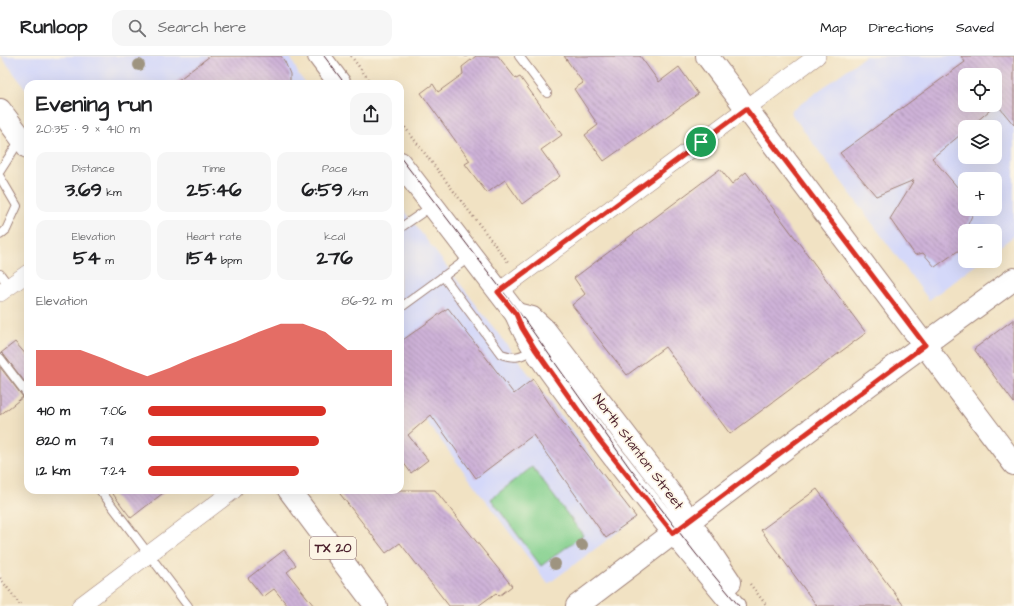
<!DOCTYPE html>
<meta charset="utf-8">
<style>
:root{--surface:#fff;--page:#f6f6f6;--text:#202124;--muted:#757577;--line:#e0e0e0;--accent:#d93025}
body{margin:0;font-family:"Architects Daughter",sans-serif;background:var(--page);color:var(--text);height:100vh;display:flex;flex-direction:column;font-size:15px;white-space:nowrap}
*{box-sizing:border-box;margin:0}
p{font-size:13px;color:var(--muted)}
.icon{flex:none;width:22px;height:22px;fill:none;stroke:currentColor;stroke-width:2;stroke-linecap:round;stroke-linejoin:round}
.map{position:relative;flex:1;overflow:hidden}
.sheet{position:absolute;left:24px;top:24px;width:380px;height:414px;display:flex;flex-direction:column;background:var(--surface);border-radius:12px;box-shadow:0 4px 16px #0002}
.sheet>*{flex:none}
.buttons{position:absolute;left:958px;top:12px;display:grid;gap:8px}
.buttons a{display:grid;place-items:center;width:44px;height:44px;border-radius:8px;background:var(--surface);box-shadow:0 4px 16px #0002;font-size:20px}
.pin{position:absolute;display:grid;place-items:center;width:34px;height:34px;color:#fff;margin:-17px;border:2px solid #fff;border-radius:50%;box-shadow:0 1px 4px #0007}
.round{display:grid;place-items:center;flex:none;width:42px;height:42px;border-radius:12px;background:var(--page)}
.overview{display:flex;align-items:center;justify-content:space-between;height:68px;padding:0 12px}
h1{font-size:22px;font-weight:700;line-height:30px}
.figures{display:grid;grid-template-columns:repeat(3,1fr);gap:6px;height:68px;padding:4px 12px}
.figures div{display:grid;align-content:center;border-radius:10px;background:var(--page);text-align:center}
.figures b{font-size:20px;font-weight:700}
.figures small{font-size:11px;font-weight:400}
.figures p{font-size:11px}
.chart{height:112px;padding:8px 12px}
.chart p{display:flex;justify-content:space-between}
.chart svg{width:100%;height:72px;margin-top:4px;fill:var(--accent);opacity:.7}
ul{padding:0 12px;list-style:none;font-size:13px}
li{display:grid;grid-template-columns:64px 48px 1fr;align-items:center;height:30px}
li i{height:10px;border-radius:5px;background:var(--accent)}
header{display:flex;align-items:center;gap:24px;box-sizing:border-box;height:56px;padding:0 20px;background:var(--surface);border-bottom:1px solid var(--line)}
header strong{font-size:19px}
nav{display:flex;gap:22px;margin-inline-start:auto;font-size:14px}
.search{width:280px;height:36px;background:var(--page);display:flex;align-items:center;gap:10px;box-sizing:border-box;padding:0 14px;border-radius:12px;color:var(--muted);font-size:15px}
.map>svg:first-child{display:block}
.built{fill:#d4d8f9;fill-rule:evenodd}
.garden{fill:#83d08e;stroke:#66785c}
.building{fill:url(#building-back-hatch)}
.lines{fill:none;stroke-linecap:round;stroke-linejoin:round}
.lane-casing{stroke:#9e8077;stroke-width:10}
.street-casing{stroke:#9e8077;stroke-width:18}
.secondary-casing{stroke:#9e8077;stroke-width:24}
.primary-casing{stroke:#9e8077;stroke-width:24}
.path{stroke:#9e8077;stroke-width:2.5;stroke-dasharray:1 3;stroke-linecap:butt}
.lane{stroke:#fff;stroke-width:8}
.street{stroke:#fff;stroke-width:17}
.secondary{stroke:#fff;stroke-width:22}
.primary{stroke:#fff;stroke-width:22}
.tram{stroke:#4a1f2b;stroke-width:1}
.tree{fill:#9e9480}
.route-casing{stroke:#fff;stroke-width:8}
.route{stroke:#d93025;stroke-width:5}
.labels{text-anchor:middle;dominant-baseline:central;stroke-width:3.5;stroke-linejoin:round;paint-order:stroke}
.shield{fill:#fcf5e5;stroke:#7f5f63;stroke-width:1}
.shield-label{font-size:13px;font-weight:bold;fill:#4a1f2b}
.street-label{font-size:14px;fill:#4a1f2b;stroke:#fcf5e5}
</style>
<header>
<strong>Runloop</strong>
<div class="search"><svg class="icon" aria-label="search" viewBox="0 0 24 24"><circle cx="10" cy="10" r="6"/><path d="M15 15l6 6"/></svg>Search here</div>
<nav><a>Map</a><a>Directions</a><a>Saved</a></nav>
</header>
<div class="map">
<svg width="1014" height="550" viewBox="0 0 1014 550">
<defs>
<pattern id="building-back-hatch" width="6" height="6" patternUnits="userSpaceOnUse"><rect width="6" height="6" fill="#ceb2d8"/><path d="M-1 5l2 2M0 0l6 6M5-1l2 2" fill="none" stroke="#a990af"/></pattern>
</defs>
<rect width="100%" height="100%" fill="#fcf5e5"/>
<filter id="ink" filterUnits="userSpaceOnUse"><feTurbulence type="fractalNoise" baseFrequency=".025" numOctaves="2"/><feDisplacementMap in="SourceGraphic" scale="8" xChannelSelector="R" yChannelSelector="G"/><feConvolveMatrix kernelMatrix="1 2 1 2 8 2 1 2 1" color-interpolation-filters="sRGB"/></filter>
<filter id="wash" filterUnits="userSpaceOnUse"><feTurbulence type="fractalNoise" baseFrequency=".012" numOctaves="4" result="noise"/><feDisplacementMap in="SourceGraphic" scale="16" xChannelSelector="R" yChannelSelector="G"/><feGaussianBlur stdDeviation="0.9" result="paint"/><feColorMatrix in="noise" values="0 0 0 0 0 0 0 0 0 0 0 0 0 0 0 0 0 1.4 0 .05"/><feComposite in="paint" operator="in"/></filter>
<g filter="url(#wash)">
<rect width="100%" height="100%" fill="#f1e2c3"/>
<!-- built -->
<g class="built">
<path d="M1,0H290L299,19L306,28H28V36Z"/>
<path d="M865,0H1014V180L995,194V175H965V205H981L929,244L790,56ZM965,19H995V49H965ZM965,71H995V101H965ZM965,123H995V153H965Z"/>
<path d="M400,149L638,461L548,528L400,330Z"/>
</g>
<!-- garden -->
<path class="garden" d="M532,411L583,479L541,510L491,443Z"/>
<g id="blocks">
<!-- building -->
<g class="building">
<path d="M210,0H281L285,6L290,18V28H173Z"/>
<path d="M476,0H498L516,23L520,21L562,79L541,94L560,120L522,148L505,124L487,137L465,108L470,105L421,37L433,28L438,36L463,18L462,11Z"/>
<path d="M564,0H640L659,26L679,11L698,38L604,105L585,79L598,69L574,33L583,27Z"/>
<path d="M961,0H1014V69L995,46V19H965V49H996L970,71H965V75L932,102L965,140V153H975L965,175V190L935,211L923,197L915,199L890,163L914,124L876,140L840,97L965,6Z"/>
<path d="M720,113L732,128L746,116L866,277L730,378L665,291L627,319L572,249L585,238L574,222Z"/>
<path d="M448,252L514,338L533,323L557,359L636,461L606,482L533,379L476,422L431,359L408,379L428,404L411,417L400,402V286Z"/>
<path d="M1014,263V347L974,293Z"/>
<path d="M15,286L28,301V330L4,299L1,297Z"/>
<path d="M0,311L23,341L0,359Z"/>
<path d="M817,433L904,550H817L761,474Z"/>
<path d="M110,434H167L131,462Z"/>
<path d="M337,434H435L512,530L499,540L496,537L478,550H449L400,487L386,497Z"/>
<path d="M284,494L296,509L287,516L314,550H288L274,533L263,541L248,522Z"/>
</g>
</g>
</g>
<g filter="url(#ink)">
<use href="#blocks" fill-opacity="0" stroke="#9e8077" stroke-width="1"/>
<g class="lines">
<defs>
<g id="lane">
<path d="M519,0L547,37"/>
<path d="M0,115L20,84"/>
<path d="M0,121L17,150L6,174L0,179"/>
<path d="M400,172L432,150"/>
<path d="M0,218L9,230"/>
<path d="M443,220L501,298C515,303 520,301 533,294"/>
<path d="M400,252L470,201"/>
<path d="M0,302L28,339"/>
<path d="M100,434L188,550"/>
</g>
<g id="street">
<path d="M498,236L817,0"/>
<path d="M0,237L28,217"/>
<path d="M80,550L234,434"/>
</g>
<g id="secondary">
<path d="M319,0L340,28"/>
<path d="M707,0L1014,408"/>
<path d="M400,107L516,258C529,290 552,317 572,345C623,416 678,483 734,550"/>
<path d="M516,258L532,262L544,273L674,442L730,526"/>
<path d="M577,550L869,329L1014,223"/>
</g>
<g id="primary">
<path d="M0,54L28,91"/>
<path d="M289,434L376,550"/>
</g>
</defs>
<!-- lane casing -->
<use href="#lane" class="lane-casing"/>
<!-- street casing -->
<use href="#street" class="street-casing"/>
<!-- secondary casing -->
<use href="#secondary" class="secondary-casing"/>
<!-- primary casing -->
<use href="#primary" class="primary-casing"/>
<!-- path -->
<g class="path">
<path d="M351,0L372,28"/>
<path d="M466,0V1"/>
<path d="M400,65L508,206"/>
<path d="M0,522L21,550"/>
<path d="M750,528L767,550"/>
</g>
<!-- lane -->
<use href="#lane" class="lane"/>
<!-- street -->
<use href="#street" class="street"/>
<!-- secondary -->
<use href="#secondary" class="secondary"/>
<!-- primary -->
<use href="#primary" class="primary"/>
<!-- tram -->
<g class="tram">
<path d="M324,0L345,28"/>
<path d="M400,101L521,259L629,411L696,498L739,550"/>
</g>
</g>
<!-- trees -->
<g class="tree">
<circle cx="139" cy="9" r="6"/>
<circle cx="582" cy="489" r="6"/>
<circle cx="555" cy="508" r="6"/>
</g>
</g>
<g class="lines" filter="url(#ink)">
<defs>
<path id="route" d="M746,53L925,289L673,477L600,385L535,293L522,272L516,258L498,236Z"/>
</defs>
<!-- route casing -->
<use href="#route" class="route-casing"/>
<!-- route -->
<use href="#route" class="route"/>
</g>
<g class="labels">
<!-- shield labels -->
<rect class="shield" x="310" y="481" width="46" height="22" rx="3"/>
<g class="shield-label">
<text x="333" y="492">TX 20</text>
</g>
<!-- street labels -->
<g class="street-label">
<text transform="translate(638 396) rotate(53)">North Stanton Street</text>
</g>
</g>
</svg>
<div class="buttons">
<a><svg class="icon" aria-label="locate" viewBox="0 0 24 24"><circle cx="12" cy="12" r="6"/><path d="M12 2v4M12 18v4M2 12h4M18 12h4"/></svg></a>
<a><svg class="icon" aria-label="layers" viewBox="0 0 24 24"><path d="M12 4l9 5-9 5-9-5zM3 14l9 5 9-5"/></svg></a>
<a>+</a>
<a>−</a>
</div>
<div class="pin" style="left:701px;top:86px;background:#1e9e55"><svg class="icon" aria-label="arrive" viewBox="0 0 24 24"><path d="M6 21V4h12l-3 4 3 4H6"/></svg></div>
<section class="sheet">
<div class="overview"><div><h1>Evening run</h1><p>20:35 · 9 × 410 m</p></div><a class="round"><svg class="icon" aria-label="share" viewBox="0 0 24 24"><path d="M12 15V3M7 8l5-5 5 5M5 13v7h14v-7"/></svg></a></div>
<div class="figures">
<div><p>Distance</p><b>3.69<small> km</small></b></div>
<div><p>Time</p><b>25:46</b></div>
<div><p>Pace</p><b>6:59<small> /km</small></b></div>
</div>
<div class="figures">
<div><p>Elevation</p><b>54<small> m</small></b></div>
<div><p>Heart rate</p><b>154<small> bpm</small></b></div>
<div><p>kcal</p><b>276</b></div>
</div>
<div class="chart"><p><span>Elevation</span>86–92 m</p>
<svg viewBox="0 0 160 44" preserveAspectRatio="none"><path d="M0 44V22L10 22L20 22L30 27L40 33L50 38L60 33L70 27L80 22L90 17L100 11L110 6L120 6L130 11L140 22L150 22L160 22V44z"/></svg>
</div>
<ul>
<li><b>410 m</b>7:06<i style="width:73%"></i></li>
<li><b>820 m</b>7:11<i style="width:70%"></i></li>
<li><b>1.2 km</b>7:24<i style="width:62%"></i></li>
</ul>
</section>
</div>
